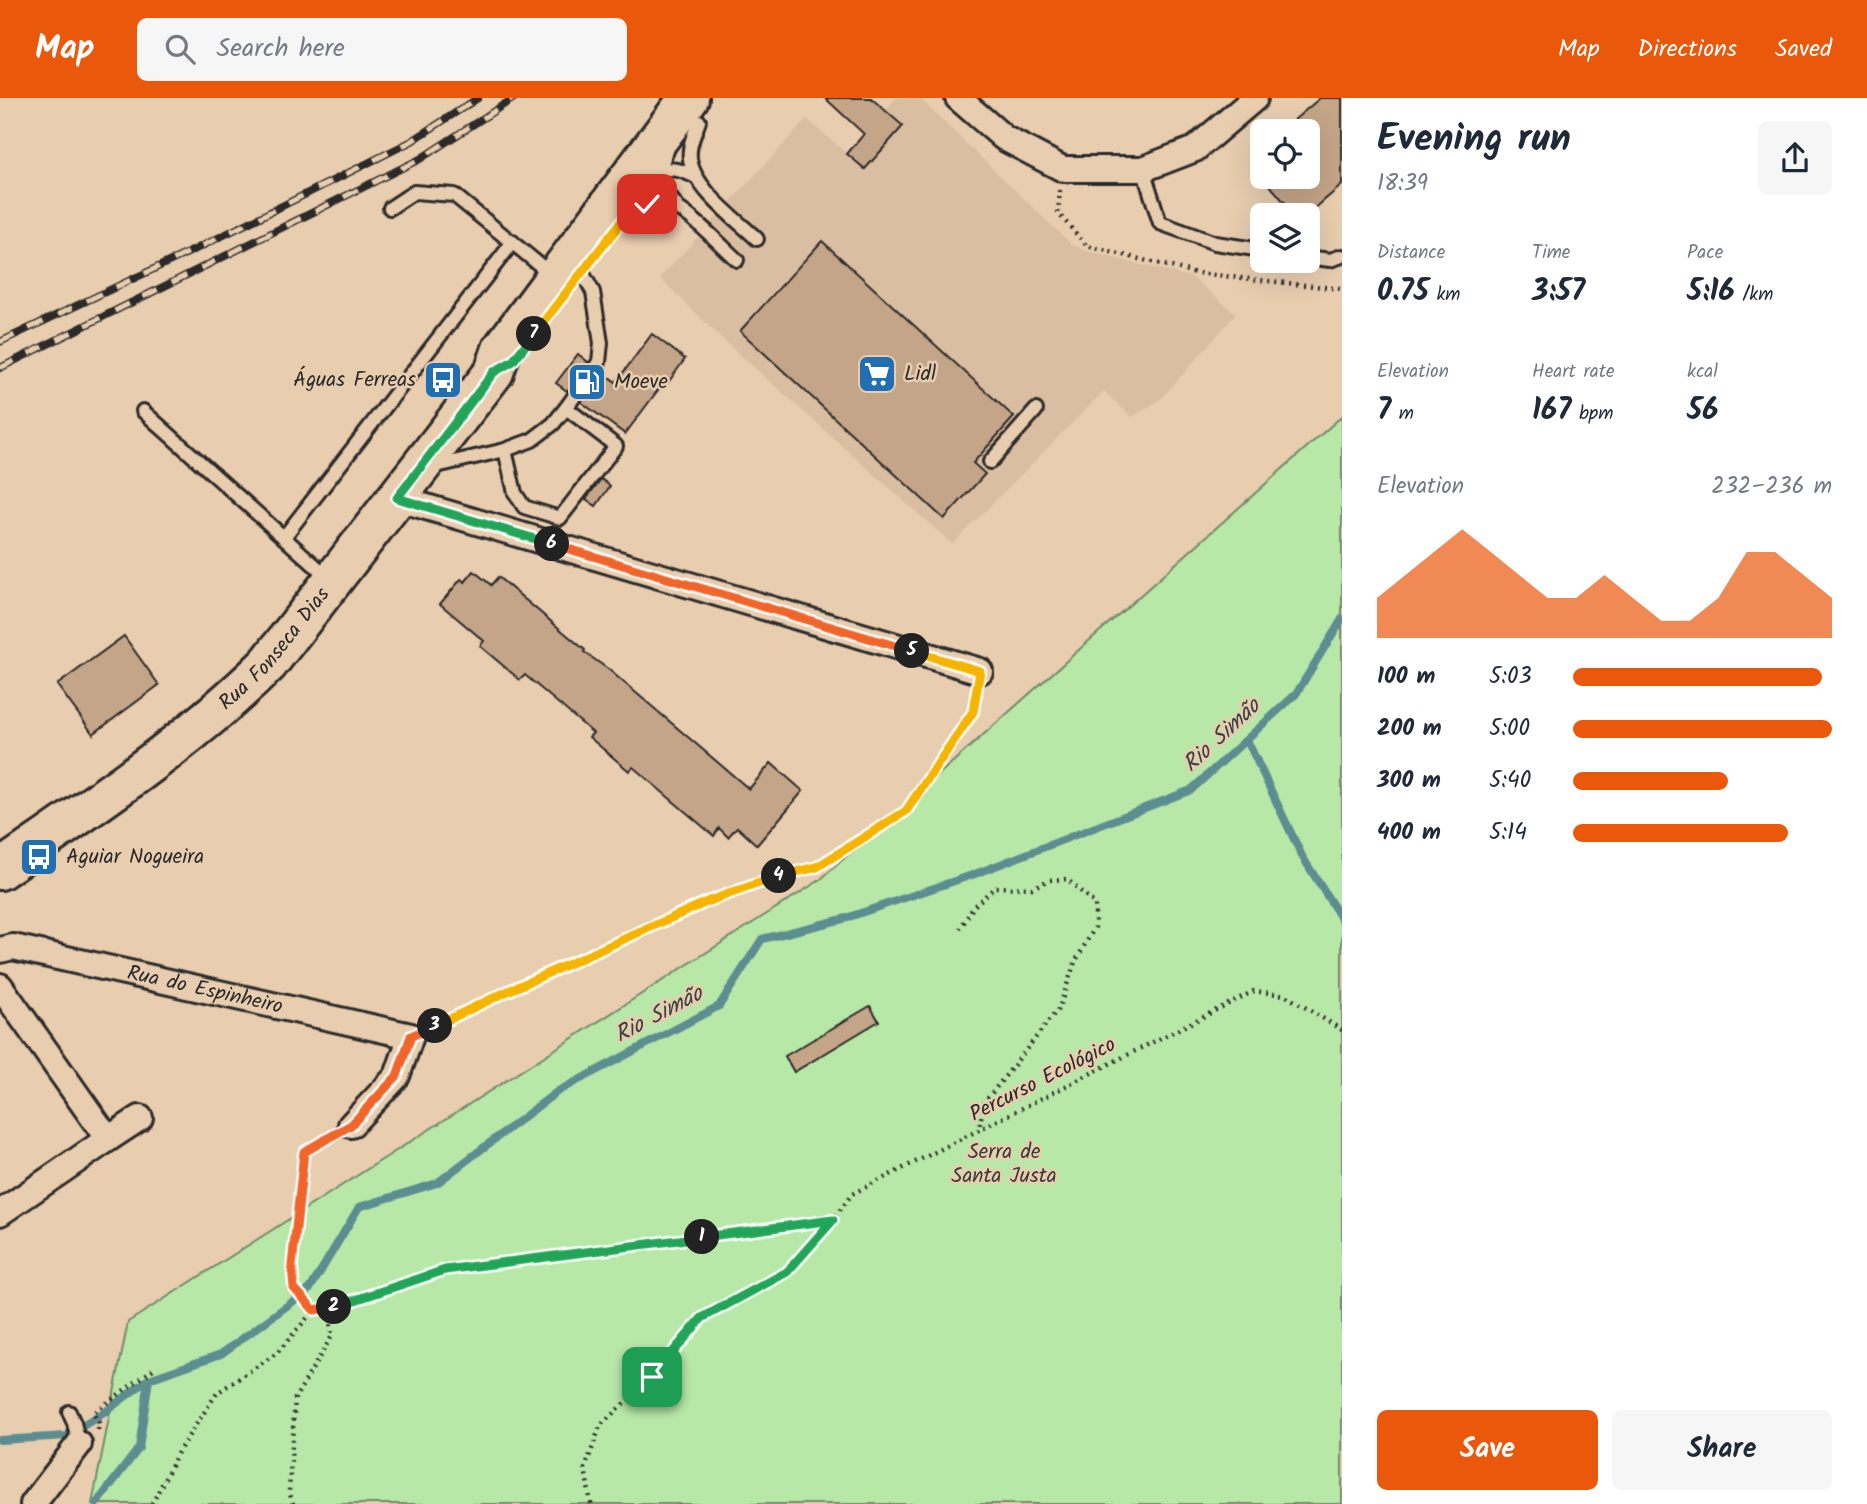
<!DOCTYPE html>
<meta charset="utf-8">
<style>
:root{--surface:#fff;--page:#f6f6f7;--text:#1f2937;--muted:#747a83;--accent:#ea580c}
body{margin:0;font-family:Kalam,sans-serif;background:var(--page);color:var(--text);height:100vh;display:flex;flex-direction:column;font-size:26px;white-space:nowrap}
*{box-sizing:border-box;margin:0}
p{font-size:23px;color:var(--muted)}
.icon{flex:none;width:38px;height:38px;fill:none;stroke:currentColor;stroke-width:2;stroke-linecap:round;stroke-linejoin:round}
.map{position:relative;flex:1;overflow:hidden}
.side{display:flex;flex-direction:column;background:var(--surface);width:525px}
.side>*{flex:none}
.fabs{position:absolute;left:1250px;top:21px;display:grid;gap:14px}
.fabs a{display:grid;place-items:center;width:70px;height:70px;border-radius:10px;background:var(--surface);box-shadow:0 7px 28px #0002;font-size:35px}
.pin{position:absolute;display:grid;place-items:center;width:60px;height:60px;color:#fff;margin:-30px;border-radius:14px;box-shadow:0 4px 10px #0006}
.km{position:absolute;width:35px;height:35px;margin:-18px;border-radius:50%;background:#222;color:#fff;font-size:19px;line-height:35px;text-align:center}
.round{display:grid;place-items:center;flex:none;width:74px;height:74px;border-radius:10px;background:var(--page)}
.headline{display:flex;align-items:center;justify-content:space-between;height:119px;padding:0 35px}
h1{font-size:38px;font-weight:600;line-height:52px}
.metrics{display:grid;grid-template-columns:repeat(3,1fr);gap:10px;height:119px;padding:7px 35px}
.metrics div{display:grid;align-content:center}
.metrics b{font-size:30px;font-weight:600}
.metrics small{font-size:19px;font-weight:400}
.metrics p{font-size:19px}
.chart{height:196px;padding:14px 35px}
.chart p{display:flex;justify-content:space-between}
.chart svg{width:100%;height:126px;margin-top:7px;fill:var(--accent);opacity:.7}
.action{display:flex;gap:14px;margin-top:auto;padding:14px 35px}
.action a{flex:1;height:80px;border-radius:10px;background:var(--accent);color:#fff;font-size:28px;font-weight:600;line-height:80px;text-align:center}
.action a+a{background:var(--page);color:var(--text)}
ul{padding:0 35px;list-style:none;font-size:23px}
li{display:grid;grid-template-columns:112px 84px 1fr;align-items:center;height:52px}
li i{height:18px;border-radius:9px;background:var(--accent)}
header{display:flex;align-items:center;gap:42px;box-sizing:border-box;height:98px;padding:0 35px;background:var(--accent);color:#fff}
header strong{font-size:33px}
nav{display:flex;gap:38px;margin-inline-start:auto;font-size:24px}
.search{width:490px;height:63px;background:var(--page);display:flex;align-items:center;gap:18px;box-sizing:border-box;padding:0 24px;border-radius:10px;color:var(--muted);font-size:26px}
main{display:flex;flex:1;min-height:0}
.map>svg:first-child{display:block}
.built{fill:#dabea1}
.green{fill:#b8e8a8;stroke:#728a6a;stroke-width:2}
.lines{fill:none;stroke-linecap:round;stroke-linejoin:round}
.stream{stroke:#5c8d91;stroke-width:8}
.building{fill:#c5a588;stroke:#2b2b2b;stroke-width:2}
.lane-casing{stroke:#2b2b2b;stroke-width:18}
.street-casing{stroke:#2b2b2b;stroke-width:30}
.primary-casing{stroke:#2b2b2b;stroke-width:44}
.path{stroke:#2b2b2b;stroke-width:4.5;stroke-dasharray:2 5;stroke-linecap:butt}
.lane{stroke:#e8cdaf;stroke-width:12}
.street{stroke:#e8cdaf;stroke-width:24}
.primary{stroke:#e8cdaf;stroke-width:38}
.rail-casing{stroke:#2b2b2b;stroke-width:8}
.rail{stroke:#e8cdaf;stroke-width:5;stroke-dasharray:16;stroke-linecap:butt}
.split-1-casing{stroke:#fff;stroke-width:14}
.split-2-casing{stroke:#fff;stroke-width:14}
.split-3-casing{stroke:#fff;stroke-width:14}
.split-4-casing{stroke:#fff;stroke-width:14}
.split-5-casing{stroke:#fff;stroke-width:14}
.split-6-casing{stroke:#fff;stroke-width:14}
.split-7-casing{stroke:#fff;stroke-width:14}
.split-8-casing{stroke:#fff;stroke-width:14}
.split-1{stroke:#22a559;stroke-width:9}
.split-2{stroke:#22a559;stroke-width:9}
.split-3{stroke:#f0652b;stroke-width:9}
.split-4{stroke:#f5b400;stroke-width:9}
.split-5{stroke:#f5b400;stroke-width:9}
.split-6{stroke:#f0652b;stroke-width:9}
.split-7{stroke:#22a559;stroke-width:9}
.split-8{stroke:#f5b400;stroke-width:9}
.labels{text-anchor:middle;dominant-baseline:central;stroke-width:5;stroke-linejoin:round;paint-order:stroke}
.poi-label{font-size:21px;fill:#2b2b2b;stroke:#e8cdaf;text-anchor:start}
.street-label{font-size:21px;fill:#2b2b2b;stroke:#e8cdaf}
.park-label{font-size:21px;fill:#393e38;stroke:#e8cdaf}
.water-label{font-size:23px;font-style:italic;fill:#374444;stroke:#e8cdaf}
</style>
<header>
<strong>Map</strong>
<div class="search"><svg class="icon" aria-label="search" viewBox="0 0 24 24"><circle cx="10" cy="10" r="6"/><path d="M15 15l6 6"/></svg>Search here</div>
<nav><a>Map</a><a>Directions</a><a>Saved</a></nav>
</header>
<main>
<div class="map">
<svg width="1342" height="1406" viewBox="0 0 1342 1406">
<rect width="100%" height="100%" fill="#e8cdaf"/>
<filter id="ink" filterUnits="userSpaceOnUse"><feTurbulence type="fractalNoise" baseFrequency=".0143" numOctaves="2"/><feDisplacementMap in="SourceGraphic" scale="14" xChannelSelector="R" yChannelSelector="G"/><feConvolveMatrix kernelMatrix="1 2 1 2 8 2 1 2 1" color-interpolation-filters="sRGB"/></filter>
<g filter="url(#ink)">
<!-- built -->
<path class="built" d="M896,0H919L1071,146L1086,153L1193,180L1236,216L1161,301L1132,319L1104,293L952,446L720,239L660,180L807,21L865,71L903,29L885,13Z"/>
<!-- green -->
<path class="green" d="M1342,318V1406H92L128,1224L820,782Z"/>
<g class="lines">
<!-- stream -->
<g class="stream">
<path d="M1247,642L1302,758L1342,822"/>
<path d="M0,1342L67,1338L105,1314L149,1281"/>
<path d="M96,1406L139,1350L149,1281L221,1256L310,1191L359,1109L437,1085L558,993L719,908L762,841L843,821L975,776L1191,692L1296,596L1342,521"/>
</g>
</g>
<!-- building -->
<g class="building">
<path d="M825,0H871L903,28L865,71L847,56L864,36Z"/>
<path d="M1320,0H1342V87L1307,117H1295L1263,79H1307V33H1281Z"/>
<path d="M822,143L1014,319L973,365L985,376L944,421L740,233Z"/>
<path d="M652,236L685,261L667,286L664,284L625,336L581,304L602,274L616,284Z"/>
<path d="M578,256L588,264L567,293L556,285Z"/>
<path d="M601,381L610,388L596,408L586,401Z"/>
<path d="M474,473L491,487L498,479L585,552L584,554L608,571L749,691L771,665L803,693L757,747L737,729L728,739L719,730L714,738L633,669L629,673L589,639L593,635L525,577L520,582L480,548L484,543L440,506L461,481L465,484Z"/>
<path d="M124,538L159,587L93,636L57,587Z"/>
<path d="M870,908L879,923L794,974L785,958Z"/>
</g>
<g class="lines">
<defs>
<g id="lane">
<path d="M699,23C695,35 688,48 690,61C694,91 736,121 757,141"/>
<path d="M667,53C656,72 663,93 676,107"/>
<path d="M1143,71L1160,125L1215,145L1262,152"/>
<path d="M657,73C672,69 682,72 696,79"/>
<path d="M390,110L414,94L454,97L552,177"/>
<path d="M626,118C637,112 648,103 662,104C682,105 721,148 737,162"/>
<path d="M1307,159L1330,162L1342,158"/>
<path d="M143,313L330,481"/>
<path d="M505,352L515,395L524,409L560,420L616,348L566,310"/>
<path d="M990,364L1036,312"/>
<path d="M432,369L505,352L532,342L553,326L566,310L599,264L601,245L593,194L582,174L569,171"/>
<path d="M284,439L513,144"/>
<path d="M69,1314L74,1325L79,1346"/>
</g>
<g id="street">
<path d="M958,0L1004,40L1063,71H1143L1195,51L1255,0"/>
<path d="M396,400L980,573"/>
<path id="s1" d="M0,852L13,849L411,938L397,978L351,1027"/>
<path d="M0,888L108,1041L0,1115"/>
<path d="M108,1041L140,1020"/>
<path d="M33,1406L79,1346"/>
</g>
<g id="primary">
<path id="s2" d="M0,772C91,709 189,644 268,566L494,274L502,251L689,0"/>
</g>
</defs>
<!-- lane casing -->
<use href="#lane" class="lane-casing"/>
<!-- street casing -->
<use href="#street" class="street-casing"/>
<!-- primary casing -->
<use href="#primary" class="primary-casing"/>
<!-- path -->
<g class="path">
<path d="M1060,92L1058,115L1087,148L1196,175L1342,191"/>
<path d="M960,831L974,808L995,789L1032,790L1049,782L1067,781L1095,806V829L1075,864L1059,910L984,1005L979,1031"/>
<path d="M432,929L709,804L773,779L817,769L906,713L973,614L976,594"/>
<path d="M314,1212L294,1190L292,1168L305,1054L333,1038"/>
<path d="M98,1332L99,1325L93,1315L156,1269"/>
<path d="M152,1406L178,1354L217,1295L277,1255L314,1212L328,1211L445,1172L833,1122L852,1096L1254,893L1285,897L1342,932"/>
<path d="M293,1406L289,1393L295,1300L332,1238L328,1212"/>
<path d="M591,1406L585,1371L600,1328L652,1279L702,1220L787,1174L832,1123"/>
</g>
<!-- lane -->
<use href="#lane" class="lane"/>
<!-- street -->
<use href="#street" class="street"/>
<!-- primary -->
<use href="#primary" class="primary"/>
<defs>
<g id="rail">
<path d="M0,244L196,151L412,43L478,0"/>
<path d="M0,270L420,61L514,0"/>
</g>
</defs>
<!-- rail casing -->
<use href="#rail" class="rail-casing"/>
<!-- rail -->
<use href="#rail" class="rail"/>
</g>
</g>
<g class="lines" filter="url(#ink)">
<defs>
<path id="split-1" d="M652,1279L702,1220L787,1174L833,1122L702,1139"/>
<path id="split-2" d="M334,1209L445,1172L702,1139"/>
<path id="split-3" d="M334,1209L314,1212L294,1190L292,1168L304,1054L351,1027L397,978L411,938L435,928"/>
<path id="split-4" d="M435,928L506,894L709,803L779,778"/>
<path id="split-5" d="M779,778L817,769L906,713L973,614L980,573L912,553"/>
<path id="split-6" d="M552,446L912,553"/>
<path id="split-7" d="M534,236L513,263L494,274L397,400L552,446"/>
<path id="split-8" d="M534,236L626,118L647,106"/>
</defs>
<!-- split-1 casing -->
<use href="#split-1" class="split-1-casing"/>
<!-- split-2 casing -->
<use href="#split-2" class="split-2-casing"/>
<!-- split-3 casing -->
<use href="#split-3" class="split-3-casing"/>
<!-- split-4 casing -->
<use href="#split-4" class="split-4-casing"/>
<!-- split-5 casing -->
<use href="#split-5" class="split-5-casing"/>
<!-- split-6 casing -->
<use href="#split-6" class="split-6-casing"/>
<!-- split-7 casing -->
<use href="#split-7" class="split-7-casing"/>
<!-- split-8 casing -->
<use href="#split-8" class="split-8-casing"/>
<!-- split-1 -->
<use href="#split-1" class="split-1"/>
<!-- split-2 -->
<use href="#split-2" class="split-2"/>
<!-- split-3 -->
<use href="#split-3" class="split-3"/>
<!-- split-4 -->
<use href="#split-4" class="split-4"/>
<!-- split-5 -->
<use href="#split-5" class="split-5"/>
<!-- split-6 -->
<use href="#split-6" class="split-6"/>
<!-- split-7 -->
<use href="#split-7" class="split-7"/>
<!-- split-8 -->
<use href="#split-8" class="split-8"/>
</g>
<!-- icons -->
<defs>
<symbol id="supermarket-square" viewBox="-11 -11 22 22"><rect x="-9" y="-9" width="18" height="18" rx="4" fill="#1f6fb2" stroke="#e8cdaf"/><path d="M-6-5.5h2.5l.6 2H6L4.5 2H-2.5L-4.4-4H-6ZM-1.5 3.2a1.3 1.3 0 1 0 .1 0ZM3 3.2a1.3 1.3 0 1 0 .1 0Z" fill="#fff"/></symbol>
<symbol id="bus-square" viewBox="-11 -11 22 22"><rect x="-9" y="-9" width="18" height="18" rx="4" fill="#1f6fb2" stroke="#e8cdaf"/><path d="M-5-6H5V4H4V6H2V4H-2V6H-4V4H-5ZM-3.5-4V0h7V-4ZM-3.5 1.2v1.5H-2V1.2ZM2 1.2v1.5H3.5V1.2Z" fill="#fff"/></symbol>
<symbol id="fuel-square" viewBox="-11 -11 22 22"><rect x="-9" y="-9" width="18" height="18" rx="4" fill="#1f6fb2" stroke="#e8cdaf"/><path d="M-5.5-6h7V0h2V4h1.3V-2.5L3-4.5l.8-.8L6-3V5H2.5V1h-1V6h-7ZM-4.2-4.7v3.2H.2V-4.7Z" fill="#fff"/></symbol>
</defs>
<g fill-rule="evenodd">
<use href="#supermarket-square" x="855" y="254" width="44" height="44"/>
<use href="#bus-square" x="421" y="260" width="44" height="44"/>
<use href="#fuel-square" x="565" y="262" width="44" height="44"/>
<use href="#bus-square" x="17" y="737" width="44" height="44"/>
</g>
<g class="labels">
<!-- poi labels -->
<g class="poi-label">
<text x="904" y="276">Lidl</text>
<text x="416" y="282" text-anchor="end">Águas Ferreas</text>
<text x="614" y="284">Moeve</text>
<text x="66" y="759">Aguiar Nogueira</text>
</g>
<!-- street labels -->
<g class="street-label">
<text stroke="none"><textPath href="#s2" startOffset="354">Rua Fonseca Dias</textPath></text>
<text stroke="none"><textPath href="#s1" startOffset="210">Rua do Espinheiro</textPath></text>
<text transform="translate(1043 982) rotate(-27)">Percurso Ecológico</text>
</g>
<!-- park labels -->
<g class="park-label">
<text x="1004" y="1054">Serra de<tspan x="1004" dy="24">Santa Justa</tspan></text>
</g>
<!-- water labels -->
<g class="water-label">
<text transform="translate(1222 638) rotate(-43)">Rio Simão</text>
<text transform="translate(659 917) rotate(-28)">Rio Simão</text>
</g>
</g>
</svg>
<div class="fabs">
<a><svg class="icon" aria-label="locate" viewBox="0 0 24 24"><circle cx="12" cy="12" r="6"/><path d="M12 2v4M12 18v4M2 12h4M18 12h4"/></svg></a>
<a><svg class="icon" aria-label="layers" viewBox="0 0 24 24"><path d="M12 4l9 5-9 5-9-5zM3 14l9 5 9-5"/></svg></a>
</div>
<div class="pin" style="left:652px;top:1279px;background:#1e9e55"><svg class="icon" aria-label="arrive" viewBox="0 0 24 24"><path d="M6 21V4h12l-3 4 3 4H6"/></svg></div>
<div class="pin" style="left:647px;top:106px;background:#d93025"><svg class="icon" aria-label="check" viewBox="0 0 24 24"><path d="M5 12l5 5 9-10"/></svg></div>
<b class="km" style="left:702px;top:1139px">1</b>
<b class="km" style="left:334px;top:1209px">2</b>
<b class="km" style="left:435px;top:928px">3</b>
<b class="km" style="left:779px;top:778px">4</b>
<b class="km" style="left:912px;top:553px">5</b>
<b class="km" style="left:552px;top:446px">6</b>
<b class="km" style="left:534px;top:236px">7</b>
</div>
<section class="side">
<div class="headline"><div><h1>Evening run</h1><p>18:39</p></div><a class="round"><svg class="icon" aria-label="share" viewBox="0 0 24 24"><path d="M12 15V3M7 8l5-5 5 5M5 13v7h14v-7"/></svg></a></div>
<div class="metrics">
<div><p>Distance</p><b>0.75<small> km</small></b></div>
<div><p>Time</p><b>3:57</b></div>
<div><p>Pace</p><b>5:16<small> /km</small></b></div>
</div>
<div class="metrics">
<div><p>Elevation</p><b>7<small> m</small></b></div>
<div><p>Heart rate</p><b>167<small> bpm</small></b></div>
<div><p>kcal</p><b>56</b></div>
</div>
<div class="chart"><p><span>Elevation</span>232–236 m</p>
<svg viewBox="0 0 160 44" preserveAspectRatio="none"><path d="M0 44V30L10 22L20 14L30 6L40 14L50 22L60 30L70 30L80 22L90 30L100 38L110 38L120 30L130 14L140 14L150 22L160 30V44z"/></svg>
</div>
<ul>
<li><b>100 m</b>5:03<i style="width:96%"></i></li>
<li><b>200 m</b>5:00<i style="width:100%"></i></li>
<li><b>300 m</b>5:40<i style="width:60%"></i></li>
<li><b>400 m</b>5:14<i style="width:83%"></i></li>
</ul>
<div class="action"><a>Save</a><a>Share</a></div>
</section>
</main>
